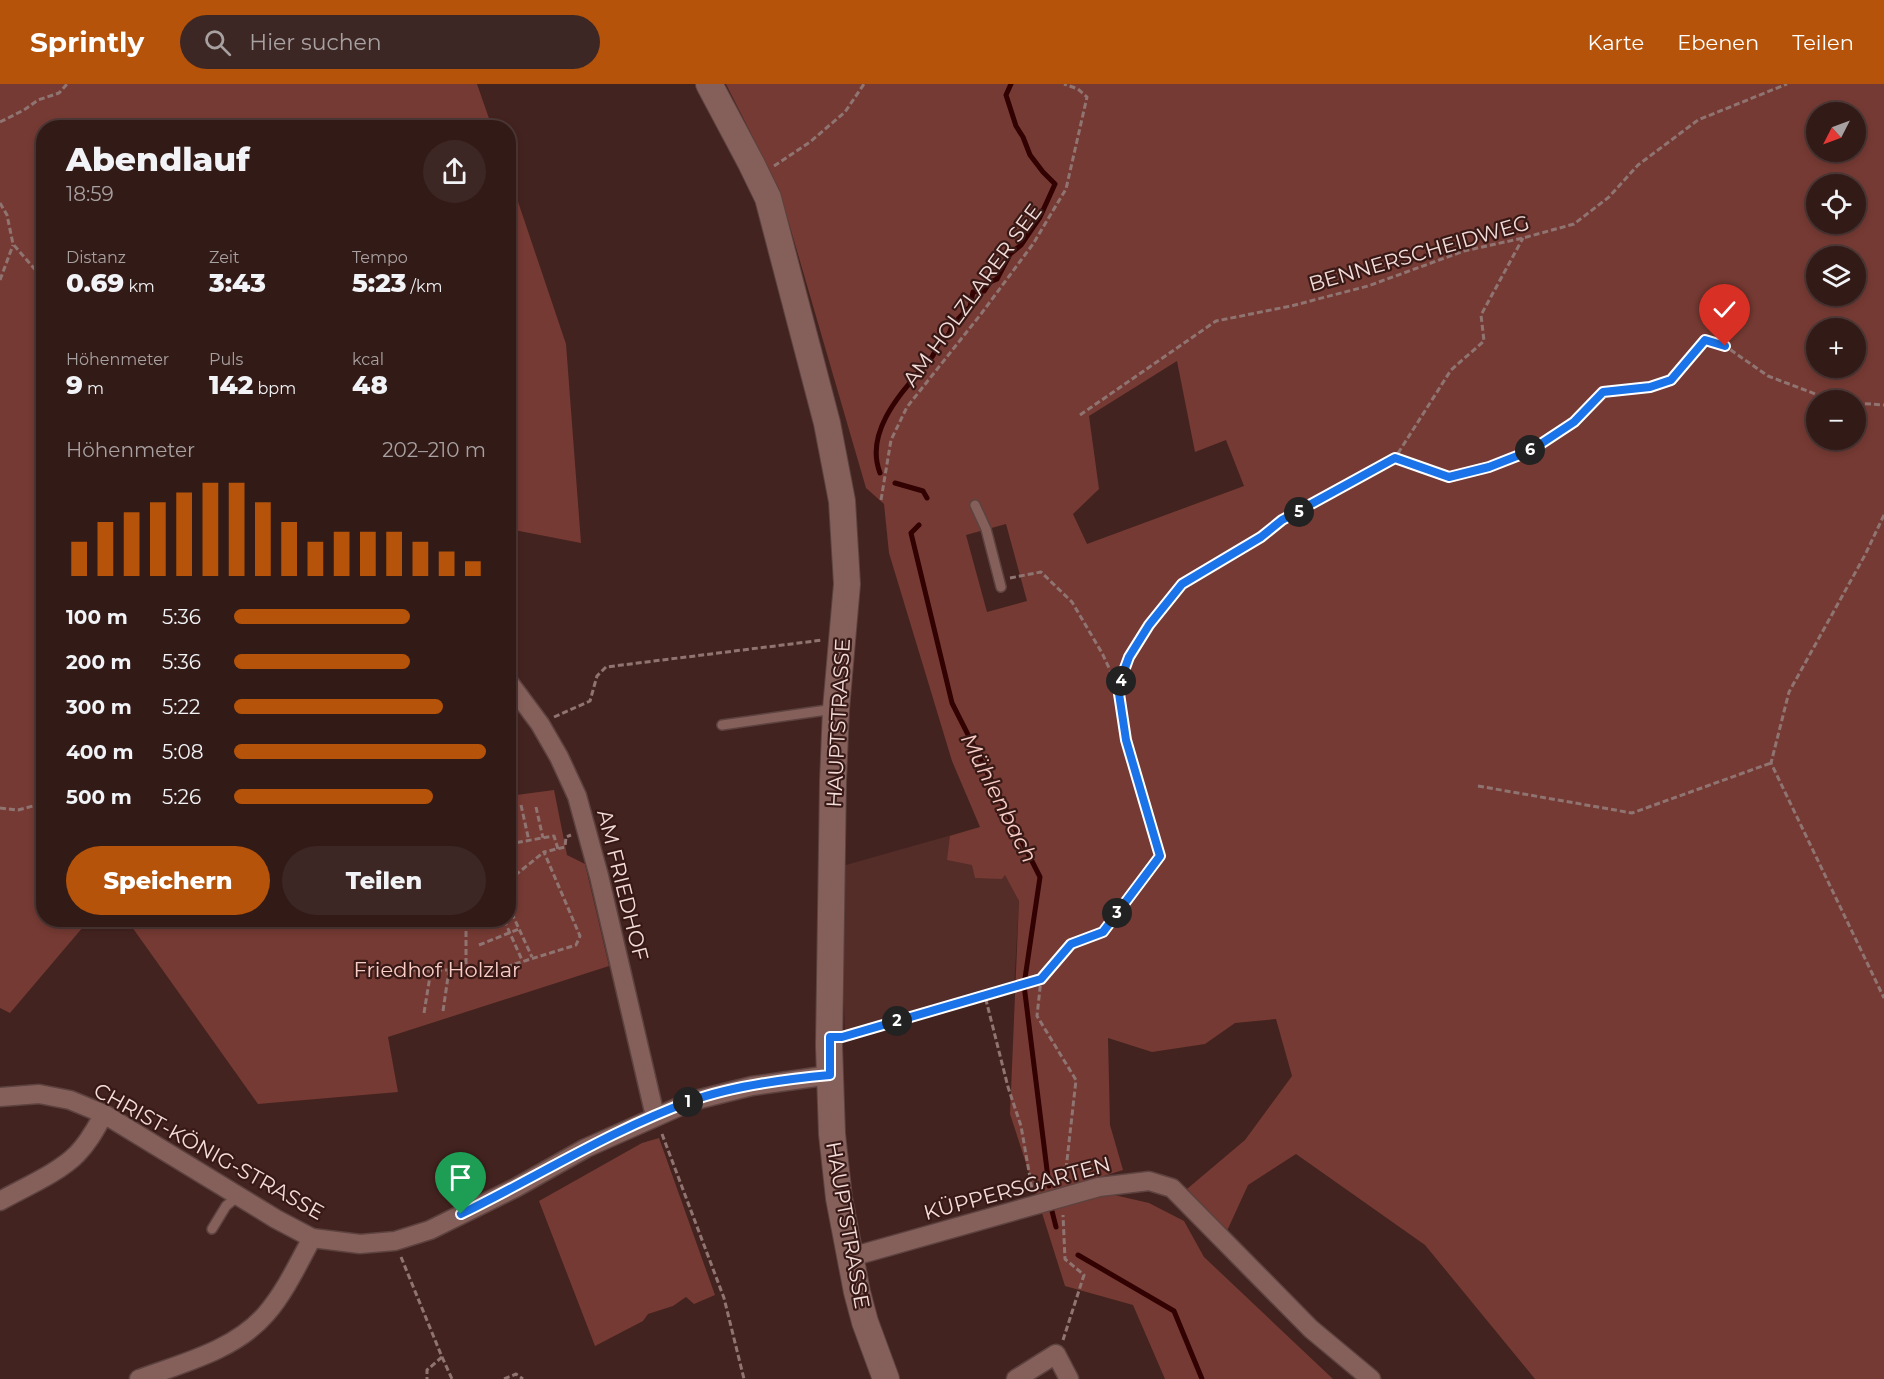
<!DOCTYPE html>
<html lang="de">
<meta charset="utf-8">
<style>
:root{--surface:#321a17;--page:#3d2724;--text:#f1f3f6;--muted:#a8a1a1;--line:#4d3836;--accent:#b45309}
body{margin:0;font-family:Montserrat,sans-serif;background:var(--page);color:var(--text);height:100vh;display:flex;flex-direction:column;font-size:22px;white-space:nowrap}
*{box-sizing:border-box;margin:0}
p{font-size:20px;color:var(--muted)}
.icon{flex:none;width:33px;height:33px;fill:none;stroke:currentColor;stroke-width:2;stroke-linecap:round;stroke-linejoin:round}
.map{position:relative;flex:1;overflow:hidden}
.side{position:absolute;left:36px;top:36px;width:480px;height:807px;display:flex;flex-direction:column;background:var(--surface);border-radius:24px;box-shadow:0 3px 9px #0003,0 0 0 2px var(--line)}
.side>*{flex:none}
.needle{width:39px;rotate:228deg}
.buttons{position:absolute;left:1806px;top:18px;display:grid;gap:12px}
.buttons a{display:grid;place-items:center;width:60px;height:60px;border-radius:50%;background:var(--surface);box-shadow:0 3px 9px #0003,0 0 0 2px var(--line);font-size:30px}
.pin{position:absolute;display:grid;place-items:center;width:51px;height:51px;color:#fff;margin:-62px -26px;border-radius:50% 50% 50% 0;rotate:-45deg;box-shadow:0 0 6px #0007}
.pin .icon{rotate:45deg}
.km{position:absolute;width:30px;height:30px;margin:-15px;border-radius:50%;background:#222;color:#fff;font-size:16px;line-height:30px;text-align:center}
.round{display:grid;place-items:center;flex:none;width:63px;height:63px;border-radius:32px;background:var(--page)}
.headline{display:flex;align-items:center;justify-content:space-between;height:102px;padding:0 30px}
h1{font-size:33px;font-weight:800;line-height:45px}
.metrics{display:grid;grid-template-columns:repeat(3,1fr);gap:9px;height:102px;padding:6px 30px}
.metrics div{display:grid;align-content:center}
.metrics b{font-size:26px;font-weight:800}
.metrics small{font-size:16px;font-weight:400}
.metrics p{font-size:16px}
.chart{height:168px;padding:12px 30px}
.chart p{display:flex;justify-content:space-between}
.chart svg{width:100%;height:108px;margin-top:6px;stroke:var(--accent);stroke-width:6}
.primary-button{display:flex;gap:12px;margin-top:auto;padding:12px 30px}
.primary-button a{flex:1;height:69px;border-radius:36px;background:var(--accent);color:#fff;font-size:24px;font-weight:800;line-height:69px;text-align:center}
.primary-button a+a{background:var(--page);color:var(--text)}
ul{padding:0 30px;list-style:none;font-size:20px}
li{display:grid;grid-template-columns:96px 72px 1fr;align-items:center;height:45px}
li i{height:15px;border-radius:8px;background:var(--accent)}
header{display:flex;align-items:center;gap:36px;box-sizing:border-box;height:84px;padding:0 30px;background:var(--accent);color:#fff}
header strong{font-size:28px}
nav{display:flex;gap:33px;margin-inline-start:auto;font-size:21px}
.search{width:420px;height:54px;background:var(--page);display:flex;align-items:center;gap:15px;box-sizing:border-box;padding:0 21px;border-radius:33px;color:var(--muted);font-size:22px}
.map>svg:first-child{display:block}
.built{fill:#542d29}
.green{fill:#753a33;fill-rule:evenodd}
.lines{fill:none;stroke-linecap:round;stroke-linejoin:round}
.stream{stroke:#320101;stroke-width:5}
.service-casing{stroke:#5d423f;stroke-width:12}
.minor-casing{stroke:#5d423f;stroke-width:21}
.secondary-casing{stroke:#5d423f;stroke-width:28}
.path{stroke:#907471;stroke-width:3;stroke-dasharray:6 3;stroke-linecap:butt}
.service{stroke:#85605b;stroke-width:9}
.minor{stroke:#85605b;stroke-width:18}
.secondary{stroke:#85605b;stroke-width:26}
.route-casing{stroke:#fff;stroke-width:12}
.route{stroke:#1a73e8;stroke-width:8}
.labels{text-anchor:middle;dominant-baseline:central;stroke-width:4.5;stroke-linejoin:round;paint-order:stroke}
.street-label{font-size:21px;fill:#f3ddda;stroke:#381916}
.park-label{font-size:21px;fill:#f9ccc6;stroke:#381916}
.water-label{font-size:22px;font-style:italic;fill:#f9cdc6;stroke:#381916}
</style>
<header>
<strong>Sprintly</strong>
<div class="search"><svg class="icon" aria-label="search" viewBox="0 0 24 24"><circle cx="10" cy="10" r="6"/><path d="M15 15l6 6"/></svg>Hier suchen</div>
<nav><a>Karte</a><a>Ebenen</a><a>Teilen</a></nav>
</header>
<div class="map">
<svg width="1884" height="1295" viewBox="0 0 1884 1295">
<rect width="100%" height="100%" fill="#43231f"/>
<!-- built -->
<path class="built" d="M980,743L1019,817L1014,902L845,947L839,783Z"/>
<!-- green -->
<g class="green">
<path d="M0,0H477L492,43L44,44V836H89L10,929L0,924Z"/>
<path d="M726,0H1884V1295H1535L1425,1161L1296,1070L1248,1101L1226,1149L1187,1105L1245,1056L1292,992L1276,935L1235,939L1205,960L1152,968L1108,954L1110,1041L1123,1086L1037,1113L1010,1030L1019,817L1005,791L1002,795L975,794L972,781L947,776L950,752L980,743L952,677L889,469L884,420L866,404L779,105ZM1816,28H1856V68H1816ZM1816,100H1856V140H1816ZM1816,172H1856V212H1816ZM1816,244H1856V284H1816ZM1177,277L1195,368L1226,356L1244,402L1087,460L1073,430L1099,405L1089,332ZM1816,316H1856V356H1816ZM1006,440L1027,517L987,528L966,451Z"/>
<path d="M509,91L566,260L581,459L509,445Z"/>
<path d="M554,706L567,771L585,780L609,882L388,953L398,1008L258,1020L127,836H508L509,712Z"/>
<path d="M659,1054L715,1211L694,1220L686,1213L673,1222L648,1230L643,1237L595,1262L539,1117L642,1059Z"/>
<path d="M1110,1110L1149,1119L1184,1137L1204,1173L1333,1295H1165L1133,1221L1065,1202L1042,1129L1067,1120Z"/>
</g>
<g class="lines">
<!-- stream -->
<g class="stream">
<path d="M880,389C863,345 906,304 932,273C935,269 935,265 938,261C941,256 945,255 948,251C950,249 950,246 952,243C953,240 967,225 970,223L973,208L984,207L990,198L997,195L1010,170L1021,161L1040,133L1055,100L1043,88L1030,71L1023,53L1016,42L1006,11L1011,0"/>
<path d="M895,399L923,407L927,414"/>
<path d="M919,441L911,449L952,619L1040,793L1024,901L1049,1102"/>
<path d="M1052,1127L1056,1143"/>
<path d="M1078,1171L1174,1227L1202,1295"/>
</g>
<defs>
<g id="service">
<path d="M975,421L986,445L1001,503"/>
<path d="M722,641L834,625"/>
<path d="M212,1145L226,1122L238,1112"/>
</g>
<g id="minor">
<path d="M508,597L540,640L559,673L577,712L599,792L655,1032"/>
<path d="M0,1013L39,1010L70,1016L104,1030L276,1135L312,1154L360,1160L395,1157L430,1146L517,1103L586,1064L692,1017L752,1002L830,991"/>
<path d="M0,1117C23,1104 60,1088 77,1070C89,1058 96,1044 104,1030"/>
<path d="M851,1173L1099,1103L1149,1097L1172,1104L1311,1245L1371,1295"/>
<path d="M139,1295C183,1279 235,1266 266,1230C285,1208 298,1180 312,1154"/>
<path d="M1016,1295L1056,1270L1069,1295"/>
</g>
<path id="secondary" d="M709,0L751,79L768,114L827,339L842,417L847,500L836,625L833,697L829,962L832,1050L839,1114L857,1208L865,1238L886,1295"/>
</defs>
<!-- service casing -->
<use href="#service" class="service-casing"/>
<!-- minor casing -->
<use href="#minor" class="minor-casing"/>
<!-- secondary casing -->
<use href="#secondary" class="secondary-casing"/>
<!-- path -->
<g class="path">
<path d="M0,38L24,26L38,16L59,9L67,0"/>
<path d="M774,82L810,58L845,28L864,0"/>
<path d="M0,119L7,131L13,160L44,196"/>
<path d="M0,196L13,161"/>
<path d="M1856,319L1884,321"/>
<path d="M1080,331L1216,237L1291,222L1368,202L1464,167L1523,154L1574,140L1609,113L1638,81L1698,36L1787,0"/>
<path d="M1395,374L1449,393L1489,383L1530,367L1574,338L1603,307L1650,303L1671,296L1705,256L1725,262L1768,292L1818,311L1844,316"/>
<path d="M881,416L891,356L907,323L981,230L1033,160L1066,105L1087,13L1078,5L1064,0"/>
<path d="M1884,431L1865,471L1789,608L1771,679L1884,914"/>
<path d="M1010,494L1041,488L1072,518L1102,569L1118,603"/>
<path d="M554,633L590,617L597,592L606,583L823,556"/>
<path d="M1478,702L1632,729L1771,679"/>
<path d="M521,721L529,757"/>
<path d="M536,723L543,754"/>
<path d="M0,724L18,726L44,719"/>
<path d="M508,760L554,752L558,765"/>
<path d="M508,797L544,768"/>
<path d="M508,821L532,873"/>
<path d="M504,836L522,876"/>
<path d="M356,843L360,836"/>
<path d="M479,861L519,845"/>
<path d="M409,886H466V836"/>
<path d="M489,888L576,861L580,852L544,768L565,763L566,753L571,751"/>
<path d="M985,912L1041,895"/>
<path d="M443,927L449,886"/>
<path d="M424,929L431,886"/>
<path d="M849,951L985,912L1008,1003L1021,1042L1032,1105"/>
<path d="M662,1050L724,1214L744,1295"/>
<path d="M1065,1094L1076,996L1037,932L1041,895L1071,860L1103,848L1160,772L1126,656L1118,603L1129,573L1149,541L1183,500L1261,453L1282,436L1395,374L1451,286L1484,257L1481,231L1523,154"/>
<path d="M401,1173L442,1273L427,1286V1295"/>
<path d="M1063,1256L1084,1191L1065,1175L1063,1131"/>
<path d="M442,1273L452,1295"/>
<path d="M504,1295L516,1290L523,1295"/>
</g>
<!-- service -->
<use href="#service" class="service"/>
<!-- minor -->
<use href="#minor" class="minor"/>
<!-- secondary -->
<use href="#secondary" class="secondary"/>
</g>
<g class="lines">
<defs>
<path id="route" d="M461,1130C537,1093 611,1046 691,1017C732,1002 786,995 830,991V953H842L1041,895L1071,860L1103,848L1160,772L1126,656L1118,603L1129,573L1149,541L1182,500L1261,453L1282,436L1395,374L1449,393L1489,383L1530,367L1574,338L1603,308L1650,303L1671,296L1705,256L1725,262"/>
</defs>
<!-- route casing -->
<use href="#route" class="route-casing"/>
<!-- route -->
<use href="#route" class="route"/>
</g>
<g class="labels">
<!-- street labels -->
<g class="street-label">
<text transform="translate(1419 169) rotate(-16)">BENNERSCHEIDWEG</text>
<text transform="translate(972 211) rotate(-54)">AM HOLZLARER SEE</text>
<text transform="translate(838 639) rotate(-87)">HAUPTSTRASSE</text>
<text transform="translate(623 801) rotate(76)">AM FRIEDHOF</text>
<text transform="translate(209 1067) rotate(29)">CHRIST-KÖNIG-STRASSE</text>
<text transform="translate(1017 1104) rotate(-15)">KÜPPERSGARTEN</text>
<text transform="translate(848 1141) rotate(80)">HAUPTSTRASSE</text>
</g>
<!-- park labels -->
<g class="park-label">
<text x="437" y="885">Friedhof Holzlar</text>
</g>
<!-- water labels -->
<g class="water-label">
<text transform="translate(999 714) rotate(63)">Mühlenbach</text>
</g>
</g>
</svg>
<div class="buttons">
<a><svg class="needle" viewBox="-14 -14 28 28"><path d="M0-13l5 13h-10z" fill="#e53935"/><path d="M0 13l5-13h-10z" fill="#a8a1a1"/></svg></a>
<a><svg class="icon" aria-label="locate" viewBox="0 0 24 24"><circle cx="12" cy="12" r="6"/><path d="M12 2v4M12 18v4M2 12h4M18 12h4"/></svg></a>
<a><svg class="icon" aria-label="layers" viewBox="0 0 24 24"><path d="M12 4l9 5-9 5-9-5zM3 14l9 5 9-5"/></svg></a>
<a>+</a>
<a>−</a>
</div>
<div class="pin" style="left:461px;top:1130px;background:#1e9e55"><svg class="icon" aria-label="arrive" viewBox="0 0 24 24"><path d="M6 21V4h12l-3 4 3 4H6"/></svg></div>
<div class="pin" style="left:1725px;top:262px;background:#d93025"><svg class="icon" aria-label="check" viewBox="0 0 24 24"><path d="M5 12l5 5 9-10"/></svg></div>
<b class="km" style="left:688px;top:1018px">1</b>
<b class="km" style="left:897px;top:937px">2</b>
<b class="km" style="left:1117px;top:829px">3</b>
<b class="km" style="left:1121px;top:597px">4</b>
<b class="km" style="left:1299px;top:428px">5</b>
<b class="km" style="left:1530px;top:366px">6</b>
<section class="side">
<div class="headline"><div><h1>Abendlauf</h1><p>18:59</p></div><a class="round"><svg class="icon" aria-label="share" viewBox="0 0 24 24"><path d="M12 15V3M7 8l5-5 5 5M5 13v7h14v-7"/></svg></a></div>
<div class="metrics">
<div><p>Distanz</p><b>0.69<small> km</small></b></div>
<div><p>Zeit</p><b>3:43</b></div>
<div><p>Tempo</p><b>5:23<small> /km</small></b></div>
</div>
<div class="metrics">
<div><p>Höhenmeter</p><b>9<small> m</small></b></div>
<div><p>Puls</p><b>142<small> bpm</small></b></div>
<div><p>kcal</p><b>48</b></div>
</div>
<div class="chart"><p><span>Höhenmeter</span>202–210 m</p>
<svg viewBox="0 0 160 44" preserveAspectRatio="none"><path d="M5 44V30M15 44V22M25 44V18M35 44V14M45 44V10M55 44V6M65 44V6M75 44V14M85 44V22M95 44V30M105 44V26M115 44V26M125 44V26M135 44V30M145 44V34M155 44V38"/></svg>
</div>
<ul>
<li><b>100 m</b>5:36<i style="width:70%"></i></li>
<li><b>200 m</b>5:36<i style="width:70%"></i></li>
<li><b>300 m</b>5:22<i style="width:83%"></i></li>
<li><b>400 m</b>5:08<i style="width:100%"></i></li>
<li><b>500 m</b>5:26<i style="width:79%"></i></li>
</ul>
<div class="primary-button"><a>Speichern</a><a>Teilen</a></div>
</section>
</div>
